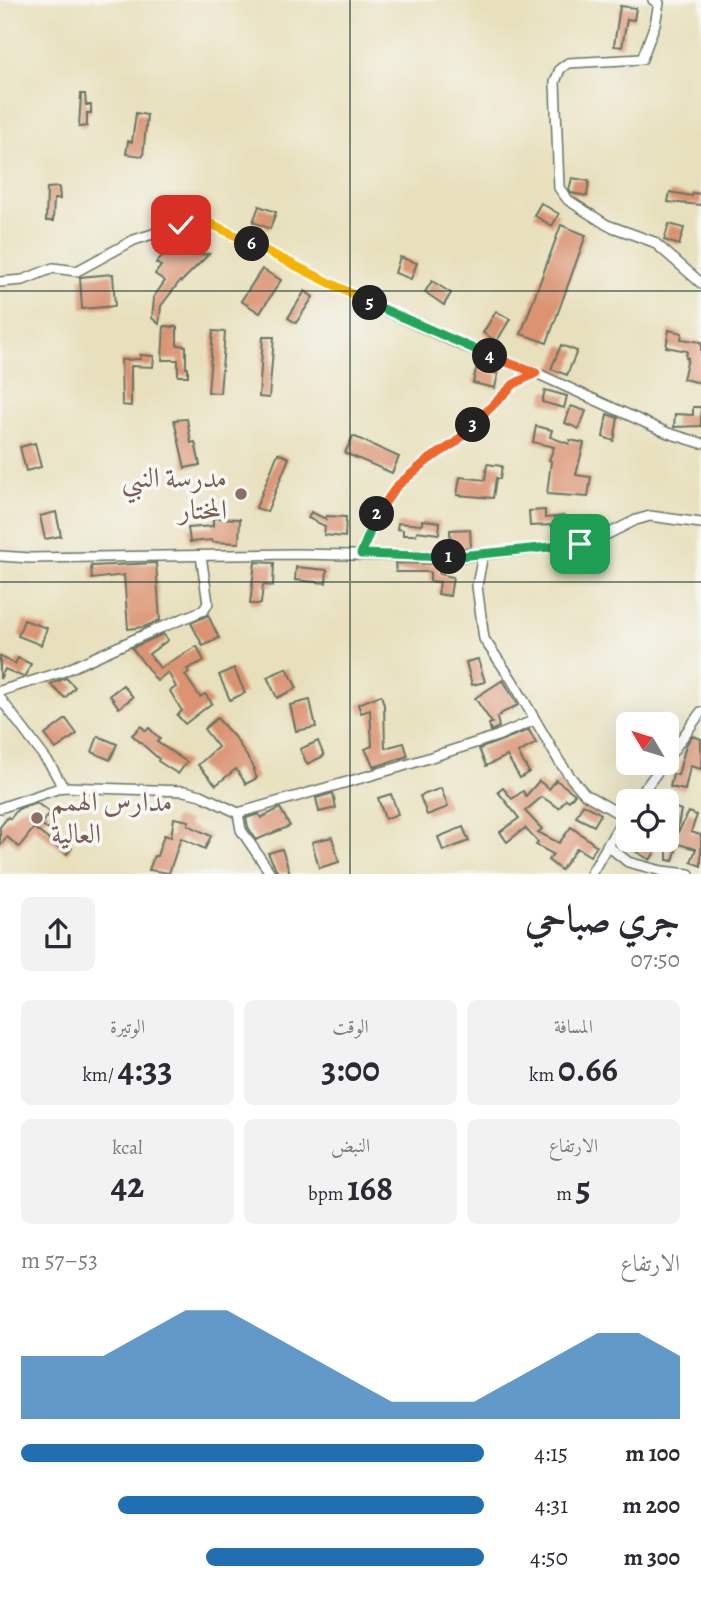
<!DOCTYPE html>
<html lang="ar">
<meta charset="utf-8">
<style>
:root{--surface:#fff;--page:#f2f2f3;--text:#2b2b33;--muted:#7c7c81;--accent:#1f6fb2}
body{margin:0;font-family:Alegreya,Amiri,serif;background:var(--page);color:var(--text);direction:rtl;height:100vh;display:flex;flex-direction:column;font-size:26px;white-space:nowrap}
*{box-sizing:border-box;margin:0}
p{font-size:23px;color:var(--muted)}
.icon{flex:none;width:38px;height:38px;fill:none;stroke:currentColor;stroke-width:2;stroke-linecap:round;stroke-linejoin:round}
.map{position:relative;height:874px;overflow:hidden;direction:ltr}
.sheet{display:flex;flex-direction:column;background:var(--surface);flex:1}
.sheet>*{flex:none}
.needle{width:46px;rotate:308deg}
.buttons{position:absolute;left:616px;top:712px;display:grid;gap:14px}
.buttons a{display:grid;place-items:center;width:63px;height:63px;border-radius:10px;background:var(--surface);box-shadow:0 7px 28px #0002;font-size:35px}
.pin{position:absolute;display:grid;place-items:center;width:60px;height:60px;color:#fff;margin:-30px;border-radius:14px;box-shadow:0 4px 10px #0006}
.km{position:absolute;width:35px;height:35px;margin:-18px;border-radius:50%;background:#222;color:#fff;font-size:19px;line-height:35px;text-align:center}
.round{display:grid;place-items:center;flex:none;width:74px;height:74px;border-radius:10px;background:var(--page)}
.overview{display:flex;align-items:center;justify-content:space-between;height:119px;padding:0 21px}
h1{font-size:38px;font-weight:600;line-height:52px}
.figures{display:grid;grid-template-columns:repeat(3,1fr);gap:10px;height:119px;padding:7px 21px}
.figures div{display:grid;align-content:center;border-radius:10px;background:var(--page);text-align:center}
.figures b{font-size:35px;font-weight:600}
.figures small{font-size:19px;font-weight:400}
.figures p{font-size:19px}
.chart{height:196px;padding:14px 21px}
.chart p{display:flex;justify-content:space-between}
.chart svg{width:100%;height:126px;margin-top:7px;fill:var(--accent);opacity:.7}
ul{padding:0 21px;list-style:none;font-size:23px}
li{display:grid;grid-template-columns:112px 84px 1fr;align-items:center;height:52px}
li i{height:18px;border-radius:9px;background:var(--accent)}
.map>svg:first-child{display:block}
.building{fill:#db9371}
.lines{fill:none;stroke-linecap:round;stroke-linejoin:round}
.street-casing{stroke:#657664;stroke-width:12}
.street{stroke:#fff;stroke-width:9}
.split-1-casing{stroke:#fff;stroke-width:14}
.split-2-casing{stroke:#fff;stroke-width:14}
.split-3-casing{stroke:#fff;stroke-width:14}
.split-4-casing{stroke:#fff;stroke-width:14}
.split-5-casing{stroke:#fff;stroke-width:14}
.split-6-casing{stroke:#fff;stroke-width:14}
.split-7-casing{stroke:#fff;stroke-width:14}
.split-1{stroke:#22a559;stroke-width:9}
.split-2{stroke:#22a559;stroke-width:9}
.split-3{stroke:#f0652b;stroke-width:9}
.split-4{stroke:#f0652b;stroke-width:9}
.split-5{stroke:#22a559;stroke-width:9}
.split-6{stroke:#f5b400;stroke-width:9}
.split-7{stroke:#f5b400;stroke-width:9}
.grid{fill:none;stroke:#1f3d34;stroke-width:2;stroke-opacity:0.55}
.education-dot{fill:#8d6e63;stroke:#f6f6f2;stroke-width:2.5}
.labels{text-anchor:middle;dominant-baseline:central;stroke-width:7;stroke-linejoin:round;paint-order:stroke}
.education-label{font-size:28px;fill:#785e54;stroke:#f6f6f2;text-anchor:end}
</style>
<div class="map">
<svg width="701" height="874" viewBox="0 0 701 874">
<rect width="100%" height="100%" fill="#f6f6f2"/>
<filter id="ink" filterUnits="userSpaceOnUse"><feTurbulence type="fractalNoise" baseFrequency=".0143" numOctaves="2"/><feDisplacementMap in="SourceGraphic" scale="14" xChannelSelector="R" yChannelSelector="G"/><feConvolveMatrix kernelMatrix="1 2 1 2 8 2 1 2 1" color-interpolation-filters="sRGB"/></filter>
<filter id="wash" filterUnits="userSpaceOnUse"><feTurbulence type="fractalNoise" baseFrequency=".00686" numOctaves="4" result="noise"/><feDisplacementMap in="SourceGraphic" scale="28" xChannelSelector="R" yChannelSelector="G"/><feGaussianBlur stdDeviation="1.57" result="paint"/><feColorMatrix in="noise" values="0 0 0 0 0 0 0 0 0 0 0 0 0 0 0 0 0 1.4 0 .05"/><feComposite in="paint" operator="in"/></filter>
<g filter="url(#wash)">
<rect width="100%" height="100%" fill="#e8e0bc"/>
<g id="blocks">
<!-- building -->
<g class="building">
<path d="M620,6L636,8L634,20L627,19L622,47L614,46Z"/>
<path d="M81,94H85L86,105H91V113H87V126L79,127Z"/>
<path d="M136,113L147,115L143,156L126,154L128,141L132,142Z"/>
<path d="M572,178L589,181L587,196L571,193L569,190Z"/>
<path d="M59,187L60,199H54L53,221H46L47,188Z"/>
<path d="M670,192L692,196L693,193L701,194V205L668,202Z"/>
<path d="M541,203L559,214L552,226L534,215Z"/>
<path d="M259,206L276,212L270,229L253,222Z"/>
<path d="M669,224L684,228L679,245L664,240Z"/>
<path d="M561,225L586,235L547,343L521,334Z"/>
<path d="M209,254L181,282L180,281L161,306L159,324L152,318L154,299L153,298L165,281L155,274L161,266L156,263L161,257Z"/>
<path d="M400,257L417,263L411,279L395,273Z"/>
<path d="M262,269L281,280L260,313L241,301Z"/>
<path d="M113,274L115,306L82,309L80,277Z"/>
<path d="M432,281L451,293L444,305L425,292Z"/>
<path d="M305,291L313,297L296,323L288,318Z"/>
<path d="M496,311L510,319L497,341L483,333Z"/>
<path d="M164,326L177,327V345L186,346V368H188V376H178V360H162Z"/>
<path d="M669,330L682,333L681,339L701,342V383L683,379L688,358H686L687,351L666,347Z"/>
<path d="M213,331L225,332L220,393L208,392Z"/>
<path d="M263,337H274L269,398L259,397Z"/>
<path d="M561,345L577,351L567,375L551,369Z"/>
<path d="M140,355L154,356L153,367L131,366V406L122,405L121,360L140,359Z"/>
<path d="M476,369L498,374L495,388L473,383Z"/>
<path d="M545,390L567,396L564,408L542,402Z"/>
<path d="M571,406L586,411L579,429L565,423Z"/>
<path d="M693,407H701V426L674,427L675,414L693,415Z"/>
<path d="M607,414L618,418L614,441L603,437Z"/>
<path d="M187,419L191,443L195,442L200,465L185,468L174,420Z"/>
<path d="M536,426L552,430L550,437L569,444L570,440L584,443L576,475L591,477L588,497L547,494L551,461L549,460L554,447L533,442Z"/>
<path d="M353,436L399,457L392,473L345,453Z"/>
<path d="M35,443L41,467L26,471L20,447Z"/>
<path d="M278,453L289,458L267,512L256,508Z"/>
<path d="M487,464L502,466L500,479L496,478L493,498L457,495L460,477L485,480Z"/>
<path d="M545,510V518L564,516L565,534L554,535L553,525L530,526L529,511Z"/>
<path d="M56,512L61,536L45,539L40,516Z"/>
<path d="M311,512L326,519V516L346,517L345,537L324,535L325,526L308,518Z"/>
<path d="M213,518L240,519L239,543L212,542V540L190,542L188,528L213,526Z"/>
<path d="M422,520L440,522L439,534L417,531L416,535H403V530L397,529L398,523L422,525Z"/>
<path d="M470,529L471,548L451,549L450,530Z"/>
<path d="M255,562L274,563L273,586L263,585L261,604H250Z"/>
<path d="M156,563L160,620L144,627L128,629L124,575L92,579L91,566Z"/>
<path d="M395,563L440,564L439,574L453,577L450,596L438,594L440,582L430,581V572H396Z"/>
<path d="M296,567L327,570L326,583L295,580Z"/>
<path d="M208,615L219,638L203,646L191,623Z"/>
<path d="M24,620L47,628L41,645L18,636Z"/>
<path d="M163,634L168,640L149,654L160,668L197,646L204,661L187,669L189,673L185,675L200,697L205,694L212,703L185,724L177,715L182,711L170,691L176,687L168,672L157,681L132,648Z"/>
<path d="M0,656L15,664L18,658L31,664L26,676L23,677L5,669L0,679Z"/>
<path d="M478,659L485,682L472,685L466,662Z"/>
<path d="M234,668L245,693L230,700L219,675Z"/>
<path d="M287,668L297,688L277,698L267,677Z"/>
<path d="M66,678L75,687L65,698L50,684Z"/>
<path d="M503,680L518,705L502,713L497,718L499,727L491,731L489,724L492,723L475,698Z"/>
<path d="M123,685L133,697L119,708L110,695Z"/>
<path d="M381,695L384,705L385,748L404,743L408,756L374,767L365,749L372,746L370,710L361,713L358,704Z"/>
<path d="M310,700L316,727L296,731L290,705Z"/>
<path d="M217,718L236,739L255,769L253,770L257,778L246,784L236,769L216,785L198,765L218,747L204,729Z"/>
<path d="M66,719L77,734L56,749L45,735Z"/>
<path d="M141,726L146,731L149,728L160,739L157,742L187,762L178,774L158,761L159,759L132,735Z"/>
<path d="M529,730L536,743L518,753L529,772L520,778L507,756L486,766L479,749Z"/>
<path d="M98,736L117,744L110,760L92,752Z"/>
<path d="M692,736L701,739V769L690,766L685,790L670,787L673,774L678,775L686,745Z"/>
<path d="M318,741L324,756L307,764L300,749Z"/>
<path d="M556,780L575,794L569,801L566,799L559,808L542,797L525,811L542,829L538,832L559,843L571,827L597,846L590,856L577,848L561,870L548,860L553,854L536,845L538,842L525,828L507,842L500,832L519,818L498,792L503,788L512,799L523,791L526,796L539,781L549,789Z"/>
<path d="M441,788L448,807L427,815L420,796Z"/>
<path d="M333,793L336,808L319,812L316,798Z"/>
<path d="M391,794L398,814L385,819L378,798Z"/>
<path d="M37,803L50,813L41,824L72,848L67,854L34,828L19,847L7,837L0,846V827L8,817L10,819L18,809Z"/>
<path d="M583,804L601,814L594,826L576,817Z"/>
<path d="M674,807L681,810L676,836L689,812L697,815L691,832L701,835V866L691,862L696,849L678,844L673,861L667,860V827Z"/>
<path d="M280,808L290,826L256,840L248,827L246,818L259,814L261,818Z"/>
<path d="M174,818L189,821L188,825L211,836L205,849L181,838L169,873L149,870L154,856H157L164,835L171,837Z"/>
<path d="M628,824V840H635L655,852L650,860L618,841Z"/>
<path d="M463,827L469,841L443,851L438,837Z"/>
<path d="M332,837L339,862L319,868L312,842Z"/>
<path d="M282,849L290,873H278L268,853Z"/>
</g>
</g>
</g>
<g filter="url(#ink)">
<use href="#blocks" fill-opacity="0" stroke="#657664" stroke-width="2"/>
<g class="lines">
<defs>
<g id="street">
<path d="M653,0L659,3L655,24L642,59L568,63L560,69L555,82L559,188L568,200L607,225L654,242L701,283"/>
<path d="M0,282L23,280L53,268L77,271L134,240L181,225L210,223L380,308L461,345L536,373"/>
<path d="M361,554L375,516L397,486L428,460L455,443L514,384L536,373L668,433L701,443"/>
<path d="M483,554L477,586L484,639L512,680L559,761L572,779L585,794L623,816"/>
<path d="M0,556L30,558L295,554L460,557L580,544L602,537L636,520L650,516L701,523"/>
<path d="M0,691L62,672L155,630L204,610L208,603L201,556"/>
<path d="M0,698L51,766L63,787"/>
<path d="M667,759L701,712"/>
<path d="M635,802L664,763"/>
<path d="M0,808L63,787L184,791L201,795L238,813"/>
<path d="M607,845L628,862L662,871L689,874"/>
<path d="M271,874L241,830L238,813L400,767L497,736L535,720"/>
<path d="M591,874L628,810"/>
</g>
</defs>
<!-- street casing -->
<use href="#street" class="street-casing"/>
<!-- street -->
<use href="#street" class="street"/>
</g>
</g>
<g class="lines" filter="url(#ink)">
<defs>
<path id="split-1" d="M449,557L580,544"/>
<path id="split-2" d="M377,514L361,554L449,557"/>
<path id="split-3" d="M377,514L397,486L428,460L455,443L473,425"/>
<path id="split-4" d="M473,425L514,384L536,373L490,356"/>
<path id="split-5" d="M370,303L490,356"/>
<path id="split-6" d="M252,244L370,303"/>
<path id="split-7" d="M181,225L210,223L252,244"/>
</defs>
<!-- split-1 casing -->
<use href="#split-1" class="split-1-casing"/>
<!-- split-2 casing -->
<use href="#split-2" class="split-2-casing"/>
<!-- split-3 casing -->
<use href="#split-3" class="split-3-casing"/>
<!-- split-4 casing -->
<use href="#split-4" class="split-4-casing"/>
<!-- split-5 casing -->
<use href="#split-5" class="split-5-casing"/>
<!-- split-6 casing -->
<use href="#split-6" class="split-6-casing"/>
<!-- split-7 casing -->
<use href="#split-7" class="split-7-casing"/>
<!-- split-1 -->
<use href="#split-1" class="split-1"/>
<!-- split-2 -->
<use href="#split-2" class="split-2"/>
<!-- split-3 -->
<use href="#split-3" class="split-3"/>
<!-- split-4 -->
<use href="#split-4" class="split-4"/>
<!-- split-5 -->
<use href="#split-5" class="split-5"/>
<!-- split-6 -->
<use href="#split-6" class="split-6"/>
<!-- split-7 -->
<use href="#split-7" class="split-7"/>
</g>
<!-- grid -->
<path class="grid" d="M350,0V874M0,291H701M0,582H701"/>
<!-- markers -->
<g class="education-dot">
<circle cx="241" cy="494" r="7"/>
<circle cx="37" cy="818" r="7"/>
</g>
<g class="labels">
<!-- education labels -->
<g class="education-label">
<text x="227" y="478">مدرسة النبي<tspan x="227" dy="32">المختار</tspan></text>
<text x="51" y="802" text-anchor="start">مدارس الهمم<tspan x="51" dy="32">العالية</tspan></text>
</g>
</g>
</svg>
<div class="buttons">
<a><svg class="needle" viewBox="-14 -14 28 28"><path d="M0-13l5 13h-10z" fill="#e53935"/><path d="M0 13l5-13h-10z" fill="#7c7c81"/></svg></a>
<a><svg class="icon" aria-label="locate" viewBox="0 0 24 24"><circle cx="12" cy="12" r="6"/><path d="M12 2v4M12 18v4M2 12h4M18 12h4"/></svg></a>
</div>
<div class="pin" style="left:580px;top:544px;background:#1e9e55"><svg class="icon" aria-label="arrive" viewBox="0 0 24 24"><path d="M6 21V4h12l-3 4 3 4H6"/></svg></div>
<div class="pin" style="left:181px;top:225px;background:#d93025"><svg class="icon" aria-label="check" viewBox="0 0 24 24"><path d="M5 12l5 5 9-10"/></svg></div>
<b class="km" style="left:449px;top:557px">1</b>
<b class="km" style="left:377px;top:514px">2</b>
<b class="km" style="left:473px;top:425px">3</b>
<b class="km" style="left:490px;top:356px">4</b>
<b class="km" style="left:370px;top:303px">5</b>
<b class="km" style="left:252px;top:244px">6</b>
</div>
<section class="sheet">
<div class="overview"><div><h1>جري صباحي</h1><p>07:50</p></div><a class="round"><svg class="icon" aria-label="share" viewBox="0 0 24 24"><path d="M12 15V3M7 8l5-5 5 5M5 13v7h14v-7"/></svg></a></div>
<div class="figures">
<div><p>المسافة</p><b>0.66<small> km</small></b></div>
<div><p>الوقت</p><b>3:00</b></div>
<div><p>الوتيرة</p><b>4:33<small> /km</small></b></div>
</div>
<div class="figures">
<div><p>الارتفاع</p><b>5<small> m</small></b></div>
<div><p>النبض</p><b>168<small> bpm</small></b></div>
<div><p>kcal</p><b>42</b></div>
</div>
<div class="chart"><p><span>الارتفاع</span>53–57 m</p>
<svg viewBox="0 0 160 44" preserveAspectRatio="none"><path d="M0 44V22L10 22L20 22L30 14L40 6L50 6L60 14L70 22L80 30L90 38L100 38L110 38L120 30L130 22L140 14L150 14L160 22V44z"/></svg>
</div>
<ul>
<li><b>100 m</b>4:15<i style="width:100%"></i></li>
<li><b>200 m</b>4:31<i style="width:79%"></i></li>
<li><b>300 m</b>4:50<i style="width:60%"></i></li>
</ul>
</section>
